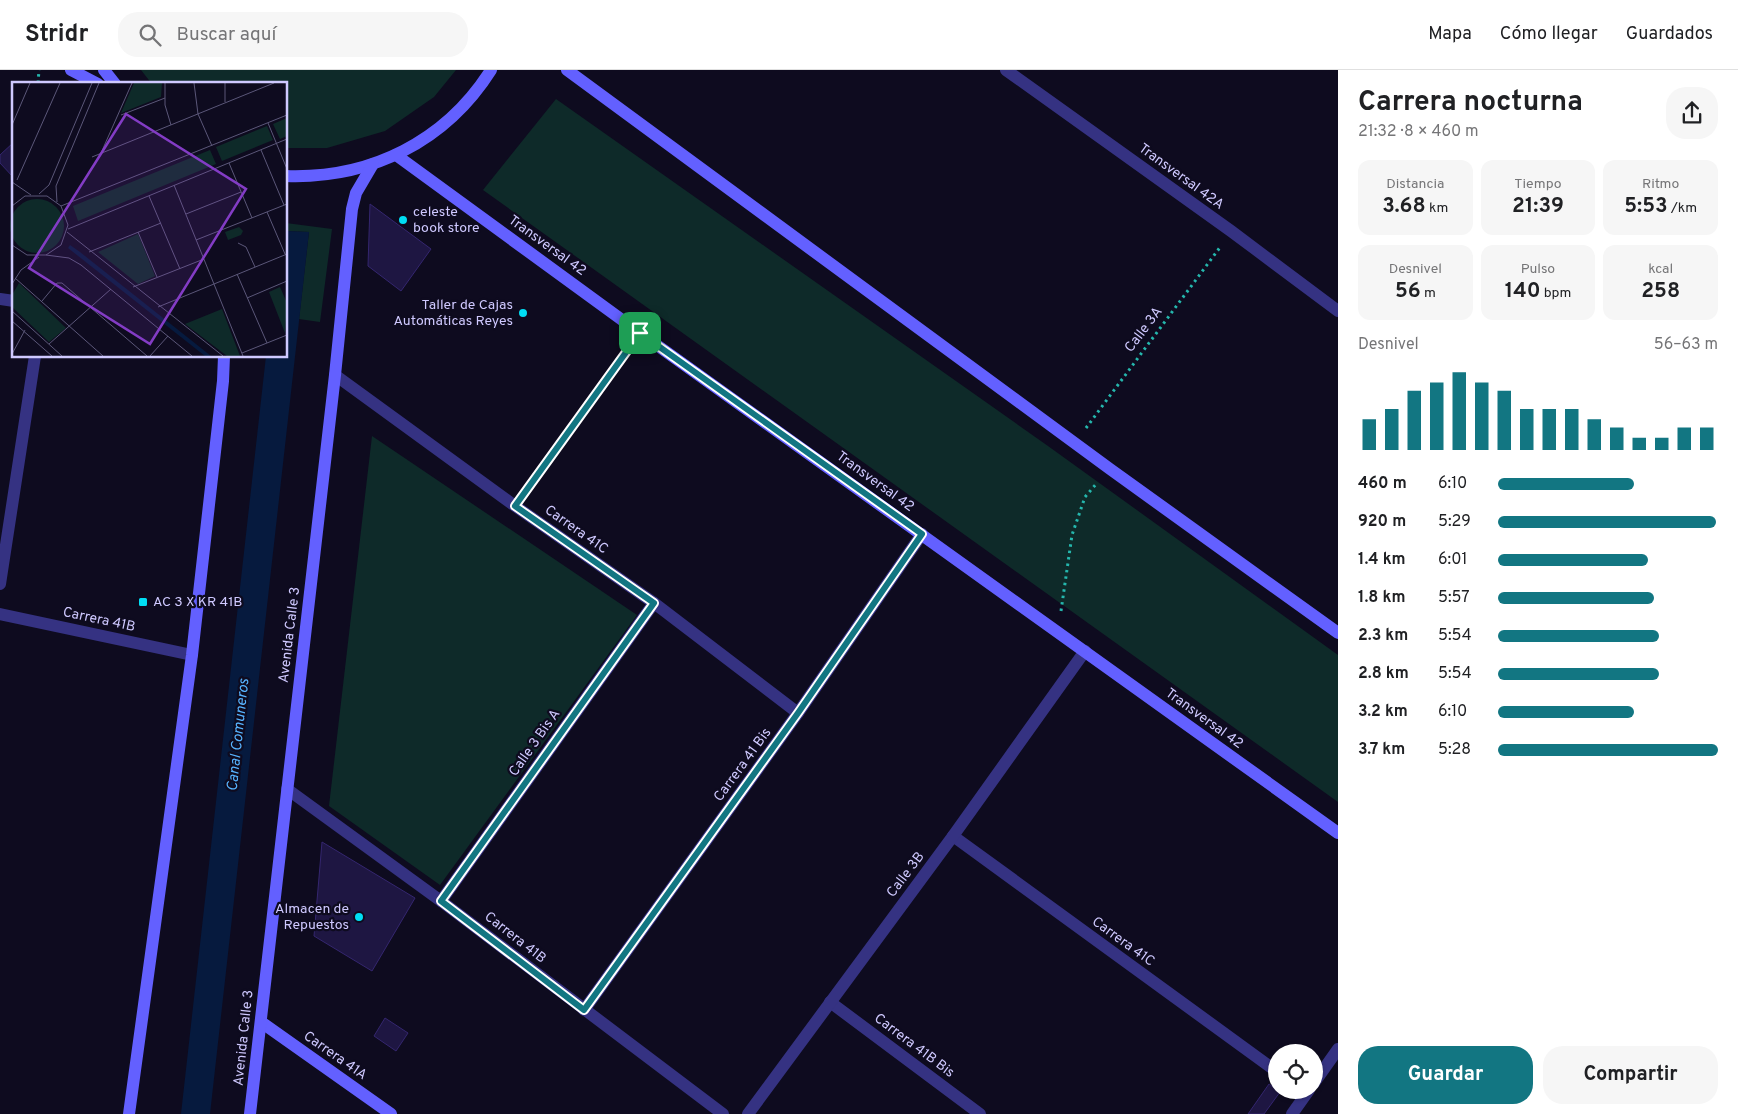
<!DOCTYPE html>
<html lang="es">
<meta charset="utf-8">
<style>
:root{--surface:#fff;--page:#f6f6f6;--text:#202124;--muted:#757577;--line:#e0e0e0;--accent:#127682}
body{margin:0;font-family:Overpass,sans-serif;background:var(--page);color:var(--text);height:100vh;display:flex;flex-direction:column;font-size:19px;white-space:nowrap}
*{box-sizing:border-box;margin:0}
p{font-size:16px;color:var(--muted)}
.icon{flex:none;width:28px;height:28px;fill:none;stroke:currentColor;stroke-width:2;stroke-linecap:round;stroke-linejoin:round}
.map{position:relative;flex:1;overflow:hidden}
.panel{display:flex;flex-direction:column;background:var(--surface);width:400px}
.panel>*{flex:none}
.tools{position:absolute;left:1268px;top:974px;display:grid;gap:10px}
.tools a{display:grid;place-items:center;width:55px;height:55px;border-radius:50%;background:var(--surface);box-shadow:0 1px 4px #0004;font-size:25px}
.pin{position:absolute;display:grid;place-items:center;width:42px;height:42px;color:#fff;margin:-21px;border-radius:10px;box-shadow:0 2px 8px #0006}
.round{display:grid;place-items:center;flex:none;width:52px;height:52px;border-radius:20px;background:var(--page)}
.headline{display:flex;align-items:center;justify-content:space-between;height:85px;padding:0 20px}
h1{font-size:28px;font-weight:700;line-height:38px}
.stats{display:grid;grid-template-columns:repeat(3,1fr);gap:8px;height:85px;padding:5px 20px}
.stats div{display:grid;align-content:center;border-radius:12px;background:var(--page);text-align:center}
.stats b{font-size:21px;font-weight:700}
.stats small{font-size:14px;font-weight:400}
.stats p{font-size:14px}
.chart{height:140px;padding:10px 20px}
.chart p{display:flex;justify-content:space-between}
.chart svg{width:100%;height:90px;margin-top:5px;stroke:var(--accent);stroke-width:6}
.button{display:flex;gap:10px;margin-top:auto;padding:10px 20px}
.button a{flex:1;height:58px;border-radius:20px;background:var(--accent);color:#fff;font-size:20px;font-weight:700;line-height:58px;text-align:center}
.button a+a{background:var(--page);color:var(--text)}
ul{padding:0 20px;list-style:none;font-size:16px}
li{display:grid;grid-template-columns:80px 60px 1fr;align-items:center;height:38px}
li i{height:12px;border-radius:6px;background:var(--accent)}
header{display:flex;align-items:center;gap:30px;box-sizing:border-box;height:70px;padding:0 25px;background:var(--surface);border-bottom:1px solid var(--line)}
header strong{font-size:24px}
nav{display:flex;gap:28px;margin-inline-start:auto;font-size:18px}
.search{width:350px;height:45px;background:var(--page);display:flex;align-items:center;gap:12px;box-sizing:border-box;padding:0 18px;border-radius:20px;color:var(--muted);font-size:19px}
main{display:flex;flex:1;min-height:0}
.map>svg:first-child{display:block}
.green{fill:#0e2a29}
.water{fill:#061a3e}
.building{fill:#1e1642;stroke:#34266f}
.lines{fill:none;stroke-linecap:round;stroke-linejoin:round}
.path{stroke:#25b7ad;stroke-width:3;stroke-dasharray:2.5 4;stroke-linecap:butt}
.street{stroke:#353282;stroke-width:12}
.secondary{stroke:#6360ff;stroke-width:12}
.route-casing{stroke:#fff;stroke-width:10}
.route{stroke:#127682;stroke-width:6}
.poi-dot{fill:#00def4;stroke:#0e0b1f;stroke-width:2}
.labels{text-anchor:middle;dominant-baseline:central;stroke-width:4.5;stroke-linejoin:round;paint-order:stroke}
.street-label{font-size:14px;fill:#cfc9ff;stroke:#0e0b1f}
.poi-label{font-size:14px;fill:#cfc9ff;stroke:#0e0b1f;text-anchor:start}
.water-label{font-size:15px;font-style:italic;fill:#57b3ff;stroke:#0e0b1f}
.inset-road{fill:none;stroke:#5b5779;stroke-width:1}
.view{fill:#833cc5;fill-opacity:0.15;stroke:#833cc5;stroke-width:2.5}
.inset-edge{fill:none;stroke:#cfc9ff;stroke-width:2.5}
</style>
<header>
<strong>Stridr</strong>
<div class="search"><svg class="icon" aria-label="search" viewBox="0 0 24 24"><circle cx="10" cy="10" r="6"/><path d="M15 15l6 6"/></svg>Buscar aquí</div>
<nav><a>Mapa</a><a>Cómo llegar</a><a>Guardados</a></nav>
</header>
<main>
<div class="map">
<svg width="1338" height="1044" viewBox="0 0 1338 1044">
<rect width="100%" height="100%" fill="#0e0b1f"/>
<!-- green -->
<g class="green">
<path d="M141,0H456L434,27L385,61L327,78H286V14H152Z"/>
<path d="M556,29L1048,376L1338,585V732L483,120Z"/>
<path d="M286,153L332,159L320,252L299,249L309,162L286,161Z"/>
<path d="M372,366L637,545L440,815L329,736Z"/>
</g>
<!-- water -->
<path class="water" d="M286,161L309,162L210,1044H181L266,286H286Z"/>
<!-- building -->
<g class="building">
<path d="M14,72V108L0,93V85Z"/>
<path d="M370,134L431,179L401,221L368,196Z"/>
<path d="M322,772L415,828L372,901L314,866Z"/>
<path d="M385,948L408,963L396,981L374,966Z"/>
<path d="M1269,1014L1280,1022L1264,1044H1248Z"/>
</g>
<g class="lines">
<!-- path -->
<g class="path">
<path d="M38,13L39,0"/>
<path d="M1086,358L1221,176"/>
<path d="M527,420L629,279"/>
<path d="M1061,541L1072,465L1085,427L1097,413"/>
</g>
<!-- street -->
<g class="street">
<path d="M1006,0L1231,161L1338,241"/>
<path d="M0,229L14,231"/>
<path d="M335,305L515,436L654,533L798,643"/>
<path d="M0,514L35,286"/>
<path d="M0,544L192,585"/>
<path d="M287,719L441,831L723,1044"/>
<path d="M953,766L1276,1001"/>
<path d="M441,831L654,533"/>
<path d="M830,932L980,1044"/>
<path d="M584,940L798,643L922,464"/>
<path d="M1314,1013L1338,979"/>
<path d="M748,1044L953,766L1085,581"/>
<path d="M1292,1044L1309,1020"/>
</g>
<!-- secondary -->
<g class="secondary">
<path d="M71,0L98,14"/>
<path d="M104,0L115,14"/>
<path d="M567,0L1110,399L1338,563"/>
<path d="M396,85L640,263L1338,763"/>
<path d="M286,106C371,109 446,71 491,0"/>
<path d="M261,952L391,1044"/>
<path d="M129,1044L192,585L223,311L224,286"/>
<path d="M250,1044L335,305L352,139L356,123L373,94"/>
</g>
</g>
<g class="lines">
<defs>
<path id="route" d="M640,263L922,464L798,643L584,940L441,831L654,533L515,436Z"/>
</defs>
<!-- route casing -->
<use href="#route" class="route-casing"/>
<!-- route -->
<use href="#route" class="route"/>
</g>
<!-- markers -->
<g class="poi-dot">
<circle cx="403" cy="150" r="5"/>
<circle cx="523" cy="243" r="5"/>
<rect x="138" y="527" width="10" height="10" rx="2.5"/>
<circle cx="359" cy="847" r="5"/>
</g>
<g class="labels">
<!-- street labels -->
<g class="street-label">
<text transform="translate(1181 107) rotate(36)">Transversal 42A</text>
<text transform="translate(547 176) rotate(36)">Transversal 42</text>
<text transform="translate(1144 260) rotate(-53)">Calle 3A</text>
<text transform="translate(875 412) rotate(36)">Transversal 42</text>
<text transform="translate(576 460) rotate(35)">Carrera 41C</text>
<text transform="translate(99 550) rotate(12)">Carrera 41B</text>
<text transform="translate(290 565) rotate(-83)">Avenida Calle 3</text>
<text transform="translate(1204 649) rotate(36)">Transversal 42</text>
<text transform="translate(535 673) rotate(-55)">Calle 3 Bis A</text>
<text transform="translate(743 695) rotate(-54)">Carrera 41 Bis</text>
<text transform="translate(906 805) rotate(-53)">Calle 3B</text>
<text transform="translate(515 868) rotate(38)">Carrera 41B</text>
<text transform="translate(1123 872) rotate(36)">Carrera 41C</text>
<text transform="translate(244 968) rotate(-84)">Avenida Calle 3</text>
<text transform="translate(914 976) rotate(37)">Carrera 41B Bis</text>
<text transform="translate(335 986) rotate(35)">Carrera 41A</text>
</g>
<!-- poi labels -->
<g class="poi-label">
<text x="413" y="142">celeste<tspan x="413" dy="16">book store</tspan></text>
<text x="513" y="235" text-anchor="end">Taller de Cajas<tspan x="513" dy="16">Automáticas Reyes</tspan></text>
<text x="153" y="532">AC 3 X KR 41B</text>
<text x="349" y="839" text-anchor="end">Almacen de<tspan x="349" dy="16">Repuestos</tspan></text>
</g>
<!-- water labels -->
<g class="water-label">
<text transform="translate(239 665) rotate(-84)">Canal Comuneros</text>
</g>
</g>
<!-- overview -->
<g transform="translate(12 12)">
<rect width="275" height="275" fill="#0e0b1f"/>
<path d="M122,1H150L149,15L109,31ZM275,36V54L268,57L261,42ZM255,44L261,58L210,79L204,65ZM198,68L204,82L66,139L61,124ZM-2 144a27 27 0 1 1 54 0a27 27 0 1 1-54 0ZM227,145L231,149L229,153L216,158L213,150ZM126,152L143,194L126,202L86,170ZM7,201L54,246L37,260L0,225V213ZM268,205L275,221L273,251L257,210ZM210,227L228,274H215L173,242Z" fill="#0e2a29"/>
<path d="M58,163L68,170L199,274H193L56,166Z" fill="#061a3e"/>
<path class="inset-road" d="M153,1V23L159,43M182,1L186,32L200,64M213,1V20M109,33L153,16M256,41L275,87M0,43L18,1M249,68L272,123M89,71L120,1M80,75L262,1M217,81L240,136M5,98L48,1M0,100L19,113M162,103L231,274M27,112L37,103L80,1M137,114L168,187M45,120L44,104L87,1M0,124L13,114H35L49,124L56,143L49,163L34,173H15L0,163M49,124L275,33M255,130L273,172M174,132L229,110M56,147L275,57M55,150L211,274M126,150L145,195M184,158L275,122M226,161L234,165L243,185M77,170L149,141M34,173L57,176L69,183L180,274M225,192L255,261M3,196L91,274M0,202L9,188L27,175M121,205L192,177M235,216L275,199M30,219L45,201H50L135,274M146,225L275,172M0,229L50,274M0,239L40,274M37,262L99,207M230,271L275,253M0,272L13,248M138,274L156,254"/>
<path class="view" d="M114,32L234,107L138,262L17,186Z"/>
<rect width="275" height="275" class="inset-edge"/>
</g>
</svg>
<div class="tools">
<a><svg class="icon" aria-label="locate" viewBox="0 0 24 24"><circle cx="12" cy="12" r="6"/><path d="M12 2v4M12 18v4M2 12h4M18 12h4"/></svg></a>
</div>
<div class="pin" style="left:640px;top:263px;background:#1e9e55"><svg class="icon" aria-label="arrive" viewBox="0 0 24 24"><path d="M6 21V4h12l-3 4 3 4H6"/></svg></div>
</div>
<section class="panel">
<div class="headline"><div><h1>Carrera nocturna</h1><p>21:32 · 8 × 460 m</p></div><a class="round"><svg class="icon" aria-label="share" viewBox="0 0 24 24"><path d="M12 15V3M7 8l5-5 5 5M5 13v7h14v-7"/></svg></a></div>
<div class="stats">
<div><p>Distancia</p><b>3.68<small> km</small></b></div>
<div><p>Tiempo</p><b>21:39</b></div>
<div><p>Ritmo</p><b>5:53<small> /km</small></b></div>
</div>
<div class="stats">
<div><p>Desnivel</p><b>56<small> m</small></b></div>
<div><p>Pulso</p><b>140<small> bpm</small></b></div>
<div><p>kcal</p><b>258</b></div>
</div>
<div class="chart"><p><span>Desnivel</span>56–63 m</p>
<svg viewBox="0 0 160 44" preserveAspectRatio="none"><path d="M5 44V29M15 44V24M25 44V15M35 44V11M45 44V6M55 44V11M65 44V15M75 44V24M85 44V24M95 44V24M105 44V29M115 44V33M125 44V38M135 44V38M145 44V33M155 44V33"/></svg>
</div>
<ul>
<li><b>460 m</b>6:10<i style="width:62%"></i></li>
<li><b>920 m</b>5:29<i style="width:99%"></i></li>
<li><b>1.4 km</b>6:01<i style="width:68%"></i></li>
<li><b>1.8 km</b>5:57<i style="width:71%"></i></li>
<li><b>2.3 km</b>5:54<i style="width:73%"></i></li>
<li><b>2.8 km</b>5:54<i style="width:73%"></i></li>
<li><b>3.2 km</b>6:10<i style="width:62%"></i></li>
<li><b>3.7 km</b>5:28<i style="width:100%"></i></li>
</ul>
<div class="button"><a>Guardar</a><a>Compartir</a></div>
</section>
</main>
